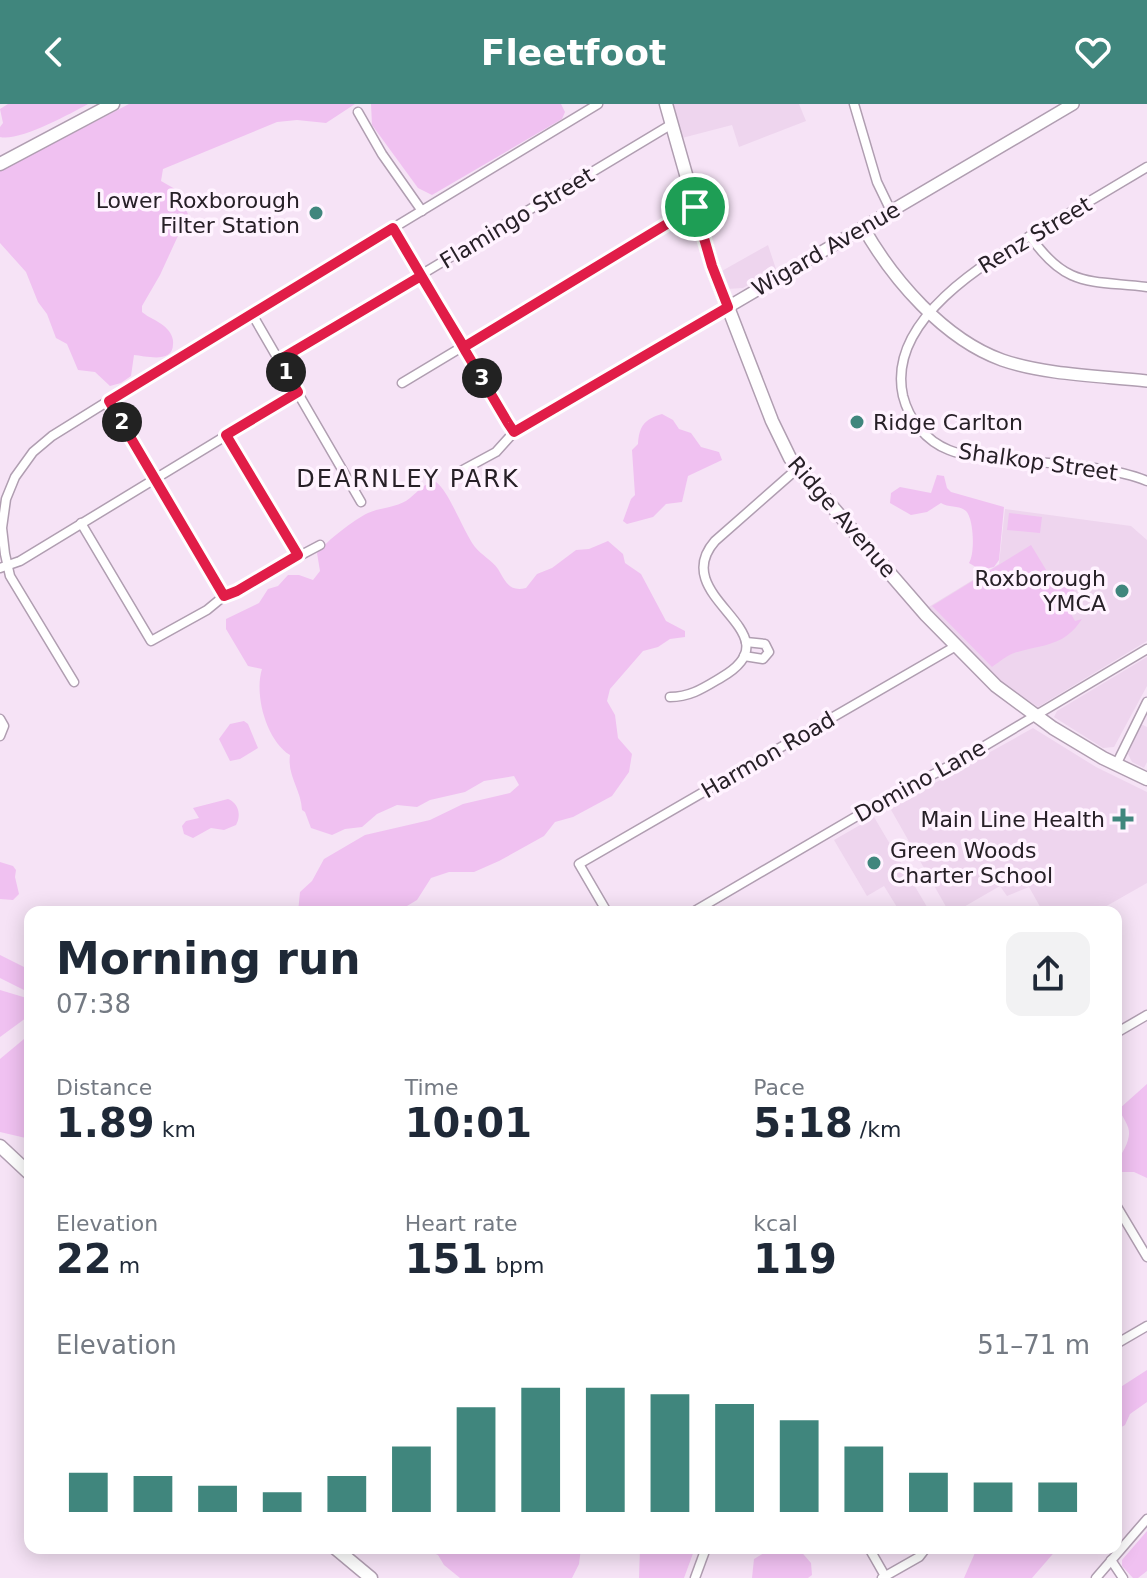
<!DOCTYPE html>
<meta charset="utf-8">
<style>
:root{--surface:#fff;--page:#f2f2f3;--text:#1f2937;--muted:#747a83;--accent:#40867d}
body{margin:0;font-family:"DejaVu Sans",sans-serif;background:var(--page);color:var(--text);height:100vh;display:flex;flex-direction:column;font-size:30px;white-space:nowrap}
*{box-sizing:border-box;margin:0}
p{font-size:26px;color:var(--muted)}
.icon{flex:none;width:44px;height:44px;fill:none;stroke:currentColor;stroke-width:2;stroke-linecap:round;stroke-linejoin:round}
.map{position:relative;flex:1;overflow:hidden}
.drawer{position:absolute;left:24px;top:802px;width:1098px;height:648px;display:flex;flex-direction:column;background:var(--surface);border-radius:16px;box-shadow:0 4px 20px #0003}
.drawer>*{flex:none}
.pin{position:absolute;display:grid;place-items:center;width:68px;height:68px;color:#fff;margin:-34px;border:4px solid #fff;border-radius:50%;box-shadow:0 2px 8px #0007}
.km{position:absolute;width:40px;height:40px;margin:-20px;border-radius:50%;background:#222;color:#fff;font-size:22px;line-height:40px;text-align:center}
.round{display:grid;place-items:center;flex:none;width:84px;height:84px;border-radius:16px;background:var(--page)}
.headline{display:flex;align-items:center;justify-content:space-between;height:136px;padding:0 32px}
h1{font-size:44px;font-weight:700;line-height:60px}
.figures{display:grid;grid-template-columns:repeat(3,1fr);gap:12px;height:136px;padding:8px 32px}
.figures div{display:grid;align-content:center}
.figures b{font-size:40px;font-weight:700}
.figures small{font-size:22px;font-weight:400}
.figures p{font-size:22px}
.chart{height:224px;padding:16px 32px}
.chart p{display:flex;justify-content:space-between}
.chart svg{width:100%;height:144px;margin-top:8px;stroke:var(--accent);stroke-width:6}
header{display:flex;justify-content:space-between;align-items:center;height:104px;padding:0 32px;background:var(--accent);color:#fff;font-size:36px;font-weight:700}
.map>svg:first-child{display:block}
.built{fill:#eed5ee}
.green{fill:#f0c1f1}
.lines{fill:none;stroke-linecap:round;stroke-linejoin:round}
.minor-casing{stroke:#b09eb1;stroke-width:11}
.tertiary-casing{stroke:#b09eb1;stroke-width:14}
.secondary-casing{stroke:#b09eb1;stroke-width:15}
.minor{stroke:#fff;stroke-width:8}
.tertiary{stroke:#fff;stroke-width:11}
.secondary{stroke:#fff;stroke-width:12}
.route-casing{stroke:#fff;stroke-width:16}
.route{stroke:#e11d48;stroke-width:10}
.poi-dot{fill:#40867d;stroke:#fff3ff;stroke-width:3}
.labels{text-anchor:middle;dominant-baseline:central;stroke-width:7;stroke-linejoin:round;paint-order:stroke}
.poi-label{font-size:22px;fill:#272027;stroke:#fff3ff;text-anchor:end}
.street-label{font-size:22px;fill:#272027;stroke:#fff3ff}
.neighbourhood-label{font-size:24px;letter-spacing:2px;fill:#272027;stroke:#fff3ff}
</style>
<header><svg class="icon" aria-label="back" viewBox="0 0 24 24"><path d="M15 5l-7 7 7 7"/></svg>Fleetfoot<svg class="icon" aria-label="heart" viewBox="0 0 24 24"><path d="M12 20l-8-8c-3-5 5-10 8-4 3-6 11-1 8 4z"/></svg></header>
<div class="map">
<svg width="1147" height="1474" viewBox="0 0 1147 1474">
<rect width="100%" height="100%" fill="#f6e3f6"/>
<!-- built -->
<g class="built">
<path d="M673,0H799L806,17L739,43L732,21L682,34Z"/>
<path d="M768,141L776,165L743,184L727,185L720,168Z"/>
<path d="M1005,405L1131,422L1147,436V537L1038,603L1003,580L927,504L999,460Z"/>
<path d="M1147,553V582L1114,643L1103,644L1054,613L1057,607Z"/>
<path d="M1141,620L1147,623V658L1144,664L1132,658L1128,650Z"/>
<path d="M1033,624L1096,663L1147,688V779L1096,808H1043L1029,783L1007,792L1000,782L955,808H949L890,704Z"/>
<path d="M874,713L930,808H900L884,782L867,792L834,736Z"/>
</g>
<!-- green -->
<g class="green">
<path d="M8,0H88C70,10 18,38 0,33V23L3,19L0,5Z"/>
<path d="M129,0H355L326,19L297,16L277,18L163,65L161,77L175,85L188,110L160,171L142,202V208C149,214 157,216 164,222C169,226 174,233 173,240C173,260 146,252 134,251L131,272L121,279L110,282L95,268L78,266L67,240L56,234L47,210L38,198L26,168L0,139V67Z"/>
<path d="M371,0H561L565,8L562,15L432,91L418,84L372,21Z"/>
<path d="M662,310L673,316L679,325L691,329L701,343L719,348L722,356L688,372L682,398L666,400L653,413L627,420L623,417L631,395L635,391L632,346L638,340C639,323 644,315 662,310Z"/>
<path d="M937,371L944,372L947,384L951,388L1004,403L999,456L994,463L981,466L969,459C975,450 974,415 966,407C959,401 949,404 941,399L927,408L911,411L890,399L891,389L900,383L931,389Z"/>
<path d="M436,378C449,387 463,427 475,443C481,451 492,456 498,465C506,478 509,488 526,484L537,470L552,464L576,446L589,445L608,437L623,450L625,459L641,470L666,517L685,527V533L670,535L658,543L643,547L610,585L607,597L615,611L618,634L632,650L629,668L612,692L573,713L555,718L544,732L499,757L474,768H449L431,774L417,796L397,808H298L300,788L312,777L324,755L365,731L430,716L463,700L510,689L519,681L514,672L484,677L465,688L430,696L417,703L397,701L377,710L362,723L345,725L332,731L311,724L305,708L302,706C301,685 287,672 290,651C266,636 254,590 262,565L248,562L226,525V515L259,499L268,485L278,482L288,471H299L313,476L320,467L317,449C328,436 352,417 368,409C381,403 398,404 410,394C420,386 422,380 436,378Z"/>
<path d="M1009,409L1042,413L1040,429L1007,426Z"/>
<path d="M1031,441L1051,474L1063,467L1077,492L1076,494L1070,492L1066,501L1075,517L1082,515C1064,543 1043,540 1014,549C1006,552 999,558 992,563L932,502Z"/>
<path d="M244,617L248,620L258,644L240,655L230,657L219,635L230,620Z"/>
<path d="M228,695C238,699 242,711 236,721L224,726L211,724L193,734L184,730L182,722L186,717L199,714L193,704Z"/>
<path d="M0,758L13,762L16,766L15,773L19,790L13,796L0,795Z"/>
<path d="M0,851L30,866V889L0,874Z"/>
<path d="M0,886L30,895V911L0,933Z"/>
<path d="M30,930V1035L0,1028V955Z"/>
<path d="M1147,980V1074L1134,1068H1116C1116,1053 1128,1045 1129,1030C1130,1022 1122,1013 1119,1005Z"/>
<path d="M1147,1266V1298L1130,1310L1125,1321L1116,1326V1286Z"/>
<path d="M1147,1427V1467L1138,1474H1133L1122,1462V1456Z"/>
<path d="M422,1444H581L579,1460L572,1474H460L444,1461L438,1451Z"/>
<path d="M640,1444H695L684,1474H639Z"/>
<path d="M772,1444H798L811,1459L812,1471L808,1474H752L754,1455Z"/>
<path d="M977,1444H1058L1032,1474H964Z"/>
</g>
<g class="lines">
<defs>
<g id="minor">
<path d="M854,0L877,78L891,107"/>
<path d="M358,8L382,50L422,107"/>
<path d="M1147,63C1115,82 1084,101 1052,119C996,152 885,212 903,292C909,316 926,337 949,346C964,352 981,353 997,354C1039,359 1110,361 1147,377"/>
<path d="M393,124L514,328"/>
<path d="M1030,132C1066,184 1089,176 1147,183"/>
<path d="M252,210L361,398"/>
<path d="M279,256L672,20"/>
<path d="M402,279L695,103"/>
<path d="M109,297L224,492"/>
<path d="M226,331L298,451"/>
<path d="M459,368L496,348L514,328L728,203"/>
<path d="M81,419L151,537L207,506L224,492L320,441"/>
<path d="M0,464L20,457L298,288"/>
<path d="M744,552L763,555L769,548L765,540L746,538"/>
<path d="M74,578L10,472L5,450L2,424L6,395L15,373L33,348L52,332L134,281L598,0"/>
<path d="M670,593C691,593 705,583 722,573C799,528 665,494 715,437L798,364"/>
<path d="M0,615L4,622L0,632"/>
<path d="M1116,661L1147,598"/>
<path d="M607,808L579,760L956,542"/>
<path d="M693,808L881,698L966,653L1147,545"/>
<path d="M1116,929L1147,911"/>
<path d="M1116,1101L1147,1153"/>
<path d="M1116,1240L1147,1222"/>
<path d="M869,1444L885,1472"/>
<path d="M1111,1456L1123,1474"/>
<path d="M695,1474L706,1444"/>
<path d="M882,1474L919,1453L926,1444"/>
<path d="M1096,1474L1147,1415"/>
</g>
<g id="tertiary">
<path d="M863,123C893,176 944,235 1002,256C1045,271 1102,272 1147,277"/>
<path d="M728,203L1073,0"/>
</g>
<g id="secondary">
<path d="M666,0L712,162L772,317L790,354L926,511L996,582L1053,624L1103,654L1147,675"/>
<path d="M0,60L113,0"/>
<path d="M0,1042L30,1070"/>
<path d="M335,1444L371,1474"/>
</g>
</defs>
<!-- minor casing -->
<use href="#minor" class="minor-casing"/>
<!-- tertiary casing -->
<use href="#tertiary" class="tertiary-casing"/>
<!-- secondary casing -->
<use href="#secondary" class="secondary-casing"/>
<!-- minor -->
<use href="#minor" class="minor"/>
<!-- tertiary -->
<use href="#tertiary" class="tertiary"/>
<!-- secondary -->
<use href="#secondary" class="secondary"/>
</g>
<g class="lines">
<defs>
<path id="route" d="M695,103L464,243L421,172L279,256L298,288L226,331L298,451L237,487L224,492L109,297L393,124L461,239L466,248L508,319L514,328L728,203L712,162L695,103"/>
</defs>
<!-- route casing -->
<use href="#route" class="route-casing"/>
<!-- route -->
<use href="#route" class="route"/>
</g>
<!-- markers -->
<g class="poi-dot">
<circle cx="316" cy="109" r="8"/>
<circle cx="857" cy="318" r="8"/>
<circle cx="1122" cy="487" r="8"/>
<path d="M1119 703h8v8h8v8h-8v8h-8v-8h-8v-8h8z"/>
<circle cx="874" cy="759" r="8"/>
</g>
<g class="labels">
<!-- poi labels -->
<g class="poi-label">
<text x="300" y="96">Lower Roxborough<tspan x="300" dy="25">Filter Station</tspan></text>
<text x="873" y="318" text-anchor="start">Ridge Carlton</text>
<text x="1106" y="474">Roxborough<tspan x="1106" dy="25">YMCA</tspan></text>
<text x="1105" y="715">Main Line Health</text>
<text x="890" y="746" text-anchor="start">Green Woods<tspan x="890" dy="25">Charter School</tspan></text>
</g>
<!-- street labels -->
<g class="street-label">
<text transform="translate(517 114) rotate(-31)">Flamingo Street</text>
<text transform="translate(1035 131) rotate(-31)">Renz Street</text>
<text transform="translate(826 145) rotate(-30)">Wigard Avenue</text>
<text transform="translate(1038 358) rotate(8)">Shalkop Street</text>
<text transform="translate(842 413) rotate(49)">Ridge Avenue</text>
<text transform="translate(768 651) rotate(-30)">Harmon Road</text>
<text transform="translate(920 677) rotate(-29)">Domino Lane</text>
</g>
<!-- neighbourhood labels -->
<g class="neighbourhood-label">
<text x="408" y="375">DEARNLEY PARK</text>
</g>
</g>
</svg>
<div class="pin" style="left:695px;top:103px;background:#1e9e55"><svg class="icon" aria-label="arrive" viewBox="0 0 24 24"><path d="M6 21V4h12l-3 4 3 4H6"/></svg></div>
<b class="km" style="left:286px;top:268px">1</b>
<b class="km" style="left:122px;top:318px">2</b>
<b class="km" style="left:482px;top:274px">3</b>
<section class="drawer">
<div class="headline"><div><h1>Morning run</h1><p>07:38</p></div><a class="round"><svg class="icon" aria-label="share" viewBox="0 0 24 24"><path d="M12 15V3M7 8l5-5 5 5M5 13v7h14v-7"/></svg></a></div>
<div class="figures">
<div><p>Distance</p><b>1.89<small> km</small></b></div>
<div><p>Time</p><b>10:01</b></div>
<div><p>Pace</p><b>5:18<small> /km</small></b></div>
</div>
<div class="figures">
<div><p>Elevation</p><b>22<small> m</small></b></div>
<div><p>Heart rate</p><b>151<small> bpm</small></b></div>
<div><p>kcal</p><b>119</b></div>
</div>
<div class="chart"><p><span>Elevation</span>51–71 m</p>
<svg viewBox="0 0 160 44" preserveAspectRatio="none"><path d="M5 44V32M15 44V33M25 44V36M35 44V38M45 44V33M55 44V24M65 44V12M75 44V6M85 44V6M95 44V8M105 44V11M115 44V16M125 44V24M135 44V32M145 44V35M155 44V35"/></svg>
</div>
</section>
</div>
